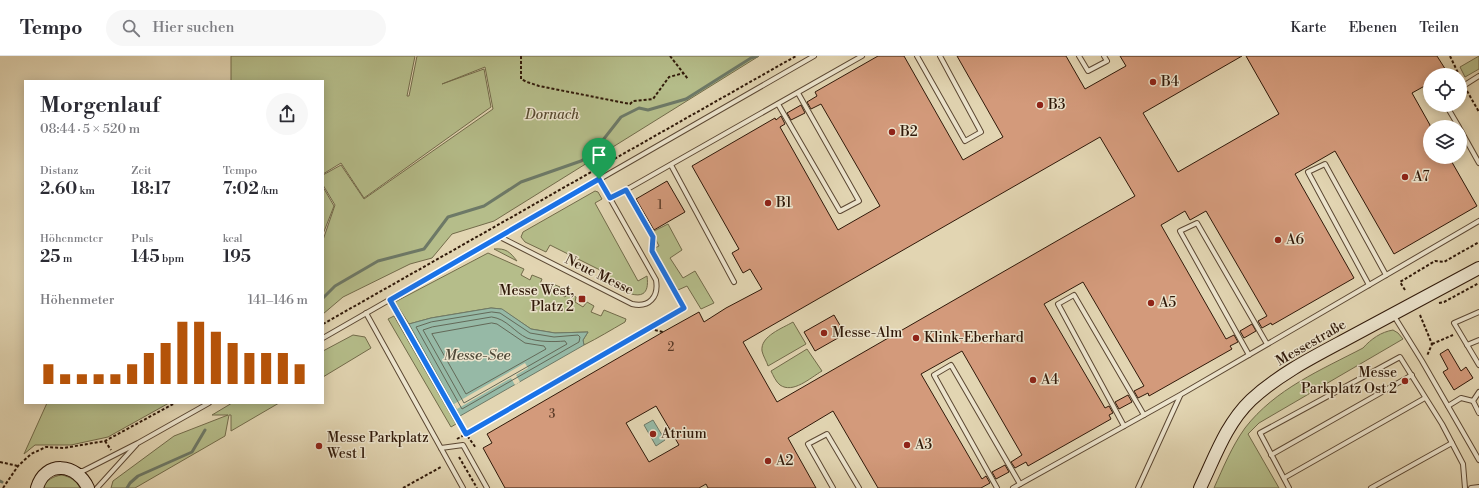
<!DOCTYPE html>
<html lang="de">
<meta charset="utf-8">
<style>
:root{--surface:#fff;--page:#f7f7f7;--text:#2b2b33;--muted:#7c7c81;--line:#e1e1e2;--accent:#b45309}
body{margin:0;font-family:"Libre Bodoni",serif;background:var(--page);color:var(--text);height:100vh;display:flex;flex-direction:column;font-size:15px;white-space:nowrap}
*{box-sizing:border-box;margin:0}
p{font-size:13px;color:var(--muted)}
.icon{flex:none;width:22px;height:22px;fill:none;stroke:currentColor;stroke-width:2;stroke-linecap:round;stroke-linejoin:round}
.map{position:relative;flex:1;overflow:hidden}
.drawer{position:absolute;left:24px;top:24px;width:300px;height:324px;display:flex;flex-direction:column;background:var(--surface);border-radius:0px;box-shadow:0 2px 10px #0003}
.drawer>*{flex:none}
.buttons{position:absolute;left:1423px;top:12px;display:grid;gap:8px}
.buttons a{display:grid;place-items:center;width:44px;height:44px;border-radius:50%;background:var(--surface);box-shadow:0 2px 10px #0003;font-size:20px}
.pin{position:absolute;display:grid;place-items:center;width:34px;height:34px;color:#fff;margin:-41px -17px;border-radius:50% 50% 50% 0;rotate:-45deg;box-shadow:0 0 4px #0007}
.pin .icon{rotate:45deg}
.round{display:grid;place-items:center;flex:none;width:42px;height:42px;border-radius:21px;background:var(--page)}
.head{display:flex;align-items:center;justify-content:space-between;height:68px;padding:0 16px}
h1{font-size:22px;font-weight:600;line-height:30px}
.metrics{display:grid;grid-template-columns:repeat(3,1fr);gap:6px;height:68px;padding:4px 16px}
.metrics div{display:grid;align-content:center}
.metrics b{font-size:17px;font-weight:600}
.metrics small{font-size:11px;font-weight:400}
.metrics p{font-size:11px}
.chart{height:112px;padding:8px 16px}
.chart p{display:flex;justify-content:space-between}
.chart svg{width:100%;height:72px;margin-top:4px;stroke:var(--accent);stroke-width:6}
header{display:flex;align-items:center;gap:24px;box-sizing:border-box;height:56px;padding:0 20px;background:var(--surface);border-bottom:1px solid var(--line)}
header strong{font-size:19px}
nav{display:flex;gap:22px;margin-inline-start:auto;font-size:14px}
.search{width:280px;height:36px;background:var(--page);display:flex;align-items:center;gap:10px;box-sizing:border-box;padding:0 14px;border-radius:22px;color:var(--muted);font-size:15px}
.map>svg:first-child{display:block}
.green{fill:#b5bd8a;stroke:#726b4a}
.water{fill:#96b9a6;stroke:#6d7967}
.pier{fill:#e2d5b2}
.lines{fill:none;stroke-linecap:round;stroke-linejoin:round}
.shore{stroke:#636958;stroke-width:1}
.stream{stroke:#6d7967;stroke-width:3}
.building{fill:#d39a7b;stroke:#301909;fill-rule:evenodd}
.lane-casing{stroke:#5c4833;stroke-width:6}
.secondary-casing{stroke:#301909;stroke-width:14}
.path{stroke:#301909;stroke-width:2;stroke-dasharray:3 2;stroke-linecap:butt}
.lane{stroke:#ece4cd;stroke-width:4}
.secondary{stroke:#ece4cd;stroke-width:12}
.route-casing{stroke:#fff;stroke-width:8}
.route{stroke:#1a73e8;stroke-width:5}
.poi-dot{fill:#8f2418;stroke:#ece4cd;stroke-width:1.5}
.labels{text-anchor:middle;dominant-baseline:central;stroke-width:3;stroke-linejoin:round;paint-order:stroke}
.number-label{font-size:12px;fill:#593926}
.poi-label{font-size:14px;fill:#301909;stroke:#ece4cd;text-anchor:start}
.park-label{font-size:14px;font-style:italic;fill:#584a30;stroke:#ece4cd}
.street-label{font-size:14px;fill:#301909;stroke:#ece4cd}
.water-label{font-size:15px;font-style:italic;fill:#4f4938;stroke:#ece4cd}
</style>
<header>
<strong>Tempo</strong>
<div class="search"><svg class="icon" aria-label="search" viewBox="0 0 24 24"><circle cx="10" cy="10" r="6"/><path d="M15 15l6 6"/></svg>Hier suchen</div>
<nav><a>Karte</a><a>Ebenen</a><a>Teilen</a></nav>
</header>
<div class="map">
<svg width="1479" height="432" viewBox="0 0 1479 432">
<rect width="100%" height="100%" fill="#e2d5b2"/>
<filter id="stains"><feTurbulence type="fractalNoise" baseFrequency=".005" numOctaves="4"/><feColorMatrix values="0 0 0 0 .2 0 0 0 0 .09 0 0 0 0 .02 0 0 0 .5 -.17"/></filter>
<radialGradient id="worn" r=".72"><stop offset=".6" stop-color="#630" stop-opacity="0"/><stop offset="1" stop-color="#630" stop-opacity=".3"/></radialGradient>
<!-- green -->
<g class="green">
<path d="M231,0H415L407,40H409L417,0H759L494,165L452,178L432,202L410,208L343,241L323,258V184L335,149L323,129V119L341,109L364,143L493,53L485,11L442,28L484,13L491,51L364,142L341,107L323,118V25H231Z"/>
<path d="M1479,0V13L1465,21L1460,11Z"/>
<path d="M323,131L334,150L323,178Z"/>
<path d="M595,135L598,136L602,143L595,147L638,225L647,220C652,256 616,231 600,223L604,216L550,189L546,196L525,186L521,181L523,176Z"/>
<path d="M668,168L682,194L670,202L683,222L695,215L714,247L701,253L687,230L678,234L653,193L659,190L652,176Z"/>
<path d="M494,193C506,192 510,196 517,205Z"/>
<path d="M488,197L524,213L521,219L530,224L532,219L542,223L540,228L548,232L551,227L560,231L557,237L565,241L568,237L576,241L575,246L583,251L587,246L594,250L591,256L601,260L604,254L626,263L625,266C611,274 598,282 584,289L583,284L588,276L555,277L531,273L501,253L491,252L431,262L409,268L395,246Z"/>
<path d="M394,260L456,368L451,371L388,263Z"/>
<path d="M793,266L806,288L768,310C767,306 763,300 762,295C760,280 783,272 793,266Z"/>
<path d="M1393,274L1398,277L1403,283L1259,367L1248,378L1279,432H1214C1223,412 1232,390 1245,372C1275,333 1321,314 1363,292C1371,283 1381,276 1393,274Z"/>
<path d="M353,279L365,281L371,292L323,321V295Z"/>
<path d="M807,293L822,315C810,322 793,338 780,329C776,326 773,319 771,315Z"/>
<path d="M47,347H169L108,381L71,389H35L24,398Z"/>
<path d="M232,347H279L231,375V359H229L225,380L135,432H111L113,425L174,380L228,359H212Z"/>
<path d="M62,419C70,421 76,424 80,432H42C47,424 53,420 62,419Z"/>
</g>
<!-- water -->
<g class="water">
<path d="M491,252L502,253L531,273L555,277L588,276L583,284L584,289L460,360L409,268L431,262Z"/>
<path d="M653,364L665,384L656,390L644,369Z"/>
</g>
<!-- pier -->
<path class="pier" d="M525,307L528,312L516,319L520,326L515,329L511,322L457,353L454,348Z"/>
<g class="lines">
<!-- shore -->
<g class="shore">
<path d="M492,256L500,257L530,277L554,281L578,279L580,281L579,286L462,353L416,271L431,266Z"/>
<path d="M492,261C507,263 514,276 527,282C538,286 554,286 565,285L567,288L464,347L423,274L432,271Z"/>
<path d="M492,267L497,268L525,287L544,290L546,293L466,338L432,278Z"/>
</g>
<!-- stream -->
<g class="stream">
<path d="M323,242L335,230L378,205L424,193L448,161L484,150L521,126L581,105L592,98L621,61L639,52L648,54L686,43L751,2L757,0"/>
<path d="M0,425L2,426"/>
<path d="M127,432L130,427L138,420L192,396L205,374"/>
</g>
</g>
<!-- building -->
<g class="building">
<path d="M878,0H904L963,104L1003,81L957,0H1066L1085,33L1126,10L1120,0H1242L1143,57L1178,116L1279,58L1246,0H1437L1449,19H1430V27L1412,37L1430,69V101H1449L1477,150L1394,198L1335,95L1316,106L1295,118L1354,222L1272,269L1271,267L1262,272L1258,265L1267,260L1206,155L1190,164L1185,155L1168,165L1161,169L1226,283L1234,279L1238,286L1230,290L1232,293L1149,340L1148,337L1138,342L1134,335L1144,330L1083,226L1044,248L1105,352L1109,350L1113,357L1109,359L1111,363L1028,410L1026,406L1015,412L1011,406L1022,399L962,295L921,318L982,423L986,420L990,427L981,432H878L833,355L788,382L816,432H708L706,428L699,432H505L483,392L492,387L487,378L663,276L699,256L704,266L726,252L762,233L750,213L743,217L732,197L739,193L692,110L775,62L776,64L781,60L785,68L780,71L838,174L880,150L821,48L811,53L807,46L817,40L815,36ZM1100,81L1135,140L777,346L743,286ZM656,350L679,389L649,406L626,367Z"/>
<path d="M801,49L805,57L791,64L787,57Z"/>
<path d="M667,125L685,156L654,174L636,143Z"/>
<path d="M834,259L845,278L815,295L804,276Z"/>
<path d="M1252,268L1256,275L1244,282L1240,275Z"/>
<path d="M1448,293L1461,315L1466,311L1473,322L1454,334L1443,316L1448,313L1440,298Z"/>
<path d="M1128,339L1132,346L1119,353L1115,346Z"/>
<path d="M1005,409L1009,416L996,423L992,416Z"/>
</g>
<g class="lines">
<defs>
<g id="lane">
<path d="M917,0L965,85L981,76L940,0"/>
<path d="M1079,0L1088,15L1107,5L1104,0"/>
<path d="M1460,32L1479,20"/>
<path d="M778,48L840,155L859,145L798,37"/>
<path d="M1446,49L1459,71"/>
<path d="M1460,73L1479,107"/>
<path d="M671,109L734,226"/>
<path d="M610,143L862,0"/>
<path d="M500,181L632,248C649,252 659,241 656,224L599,123"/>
<path d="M1369,229L1308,116L1325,108L1386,219"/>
<path d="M1479,256L1454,267L1479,309"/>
<path d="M366,257L463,432"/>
<path d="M1394,260L1422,305L1479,404"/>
<path d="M323,282L814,0"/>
<path d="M1467,289L1479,284"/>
<path d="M1249,299L1180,175L1197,167L1267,288"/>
<path d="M1479,336L1473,345L1479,357"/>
<path d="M1448,350L1461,342L1473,345"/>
<path d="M1124,370L1058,248L1074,239L1144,359"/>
<path d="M441,392L463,389L487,432"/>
<path d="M1271,399L1412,319"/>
<path d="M78,415H83L138,387L209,347"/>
<path d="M1284,422L1425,342"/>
<path d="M97,432L136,389"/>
<path d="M833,432L808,388L827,378L859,432"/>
<path d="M997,432L934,319L951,309L1020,428"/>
<path d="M1013,432L1180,339L1479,165"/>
<path d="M1138,432L1180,340"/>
<path d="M1289,432L1260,377L1400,301L1442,368L1463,408L1465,432"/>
<path d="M1371,432L1452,387"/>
<path d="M1471,432L1479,431"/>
</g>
<g id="secondary">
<path d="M37,432C45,404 77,407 88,432"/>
<path d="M1200,432C1215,401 1226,368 1251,344C1278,319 1311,302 1343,285C1388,261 1434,236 1479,212"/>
</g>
</defs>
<!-- lane casing -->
<use href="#lane" class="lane-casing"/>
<!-- secondary casing -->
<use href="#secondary" class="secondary-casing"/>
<!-- path -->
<g class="path">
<path d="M521,0V23L527,26L539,30L630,48L633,45L653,43L669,21L684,17"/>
<path d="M670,0L688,23"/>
<path d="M1450,0L1459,19"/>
<path d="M1467,35L1479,56"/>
<path d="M1405,234L1400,226L1435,205L1444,206L1479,186"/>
<path d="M1439,247L1444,246L1479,227"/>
<path d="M393,250L466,378L476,392"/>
<path d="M1420,259L1432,288L1427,300"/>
<path d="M323,268L796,0"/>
<path d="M650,273L663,276"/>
<path d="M1432,288L1453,279"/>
<path d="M457,383L685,252L651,195L653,181L629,140"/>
<path d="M105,385L111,394"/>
<path d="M459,401L477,432"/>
<path d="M0,406L18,410"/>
<path d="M3,432L18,410L31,398L46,391L64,392L105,385L175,347"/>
<path d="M403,432L441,411"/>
</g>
<!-- lane -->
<use href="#lane" class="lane"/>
<!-- secondary -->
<use href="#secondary" class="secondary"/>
</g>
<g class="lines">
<defs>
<path id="route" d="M599,123L610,142L626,134L653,181L652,195L684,252L466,378L390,244Z"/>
</defs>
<!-- route casing -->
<use href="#route" class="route-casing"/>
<!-- route -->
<use href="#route" class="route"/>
</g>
<!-- markers -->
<g class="poi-dot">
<circle cx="1153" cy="26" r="4"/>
<circle cx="1040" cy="49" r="4"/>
<circle cx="892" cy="76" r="4"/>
<circle cx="1405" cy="121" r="4"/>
<circle cx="768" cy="147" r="4"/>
<circle cx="1278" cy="184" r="4"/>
<rect x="578" y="239" width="8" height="8" rx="2"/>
<circle cx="1151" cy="247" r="4"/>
<circle cx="824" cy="277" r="4"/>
<circle cx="916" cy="282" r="4"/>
<circle cx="1033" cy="324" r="4"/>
<circle cx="1405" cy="325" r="4"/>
<circle cx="653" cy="378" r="4"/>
<circle cx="907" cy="389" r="4"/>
<circle cx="319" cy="390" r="4"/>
<circle cx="768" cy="405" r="4"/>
</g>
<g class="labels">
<!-- number labels -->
<g class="number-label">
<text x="660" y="149">1</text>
<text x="671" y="291">2</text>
<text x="552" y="358">3</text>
</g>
<!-- poi labels -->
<g class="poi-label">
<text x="1161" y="26">B4</text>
<text x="1048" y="49">B3</text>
<text x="900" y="76">B2</text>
<text x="1413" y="121">A7</text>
<text x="776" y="147">B1</text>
<text x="1286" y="184">A6</text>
<text x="574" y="235" text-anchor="end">Messe West,<tspan x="574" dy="16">Platz 2</tspan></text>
<text x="1159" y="247">A5</text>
<text x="832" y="277">Messe-Alm</text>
<text x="924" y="282">Klink-Eberhard</text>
<text x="1397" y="317" text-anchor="end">Messe<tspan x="1397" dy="16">Parkplatz Ost 2</tspan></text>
<text x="1041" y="324">A4</text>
<text x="661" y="378">Atrium</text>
<text x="327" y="382">Messe Parkplatz<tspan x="327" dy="16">West 1</tspan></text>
<text x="915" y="389">A3</text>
<text x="776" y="405">A2</text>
</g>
<!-- park labels -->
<g class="park-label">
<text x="552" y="59">Dornach</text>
</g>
<!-- street labels -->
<g class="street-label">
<text transform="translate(599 219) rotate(26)">Neue Messe</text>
<text transform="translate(1311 287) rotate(-30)">Messestraße</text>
</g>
<!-- water labels -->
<g class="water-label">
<text x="477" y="299">Messe-See</text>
</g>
</g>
<rect width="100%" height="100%" filter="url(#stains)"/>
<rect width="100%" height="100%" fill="url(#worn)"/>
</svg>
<div class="buttons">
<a><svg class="icon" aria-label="locate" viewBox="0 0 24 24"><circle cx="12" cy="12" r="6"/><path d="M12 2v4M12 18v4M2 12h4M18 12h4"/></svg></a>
<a><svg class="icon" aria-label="layers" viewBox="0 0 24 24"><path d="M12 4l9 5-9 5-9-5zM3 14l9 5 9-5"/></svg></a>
</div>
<div class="pin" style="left:599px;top:123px;background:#1e9e55"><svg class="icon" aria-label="arrive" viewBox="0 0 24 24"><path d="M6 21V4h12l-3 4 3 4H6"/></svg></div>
<section class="drawer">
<div class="head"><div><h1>Morgenlauf</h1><p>08:44 · 5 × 520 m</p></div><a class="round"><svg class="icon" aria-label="share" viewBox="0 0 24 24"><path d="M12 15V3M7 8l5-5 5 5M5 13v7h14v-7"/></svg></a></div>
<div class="metrics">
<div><p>Distanz</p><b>2.60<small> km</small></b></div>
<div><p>Zeit</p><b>18:17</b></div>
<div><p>Tempo</p><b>7:02<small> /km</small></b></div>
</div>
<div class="metrics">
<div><p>Höhenmeter</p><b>25<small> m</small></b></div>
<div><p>Puls</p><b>145<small> bpm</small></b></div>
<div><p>kcal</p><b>195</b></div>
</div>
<div class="chart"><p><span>Höhenmeter</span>141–146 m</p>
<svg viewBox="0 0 160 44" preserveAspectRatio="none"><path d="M5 44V32M15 44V38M25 44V38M35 44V38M45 44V38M55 44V32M65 44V25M75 44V19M85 44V6M95 44V6M105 44V12M115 44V19M125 44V25M135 44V25M145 44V25M155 44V32"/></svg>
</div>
</section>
</div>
